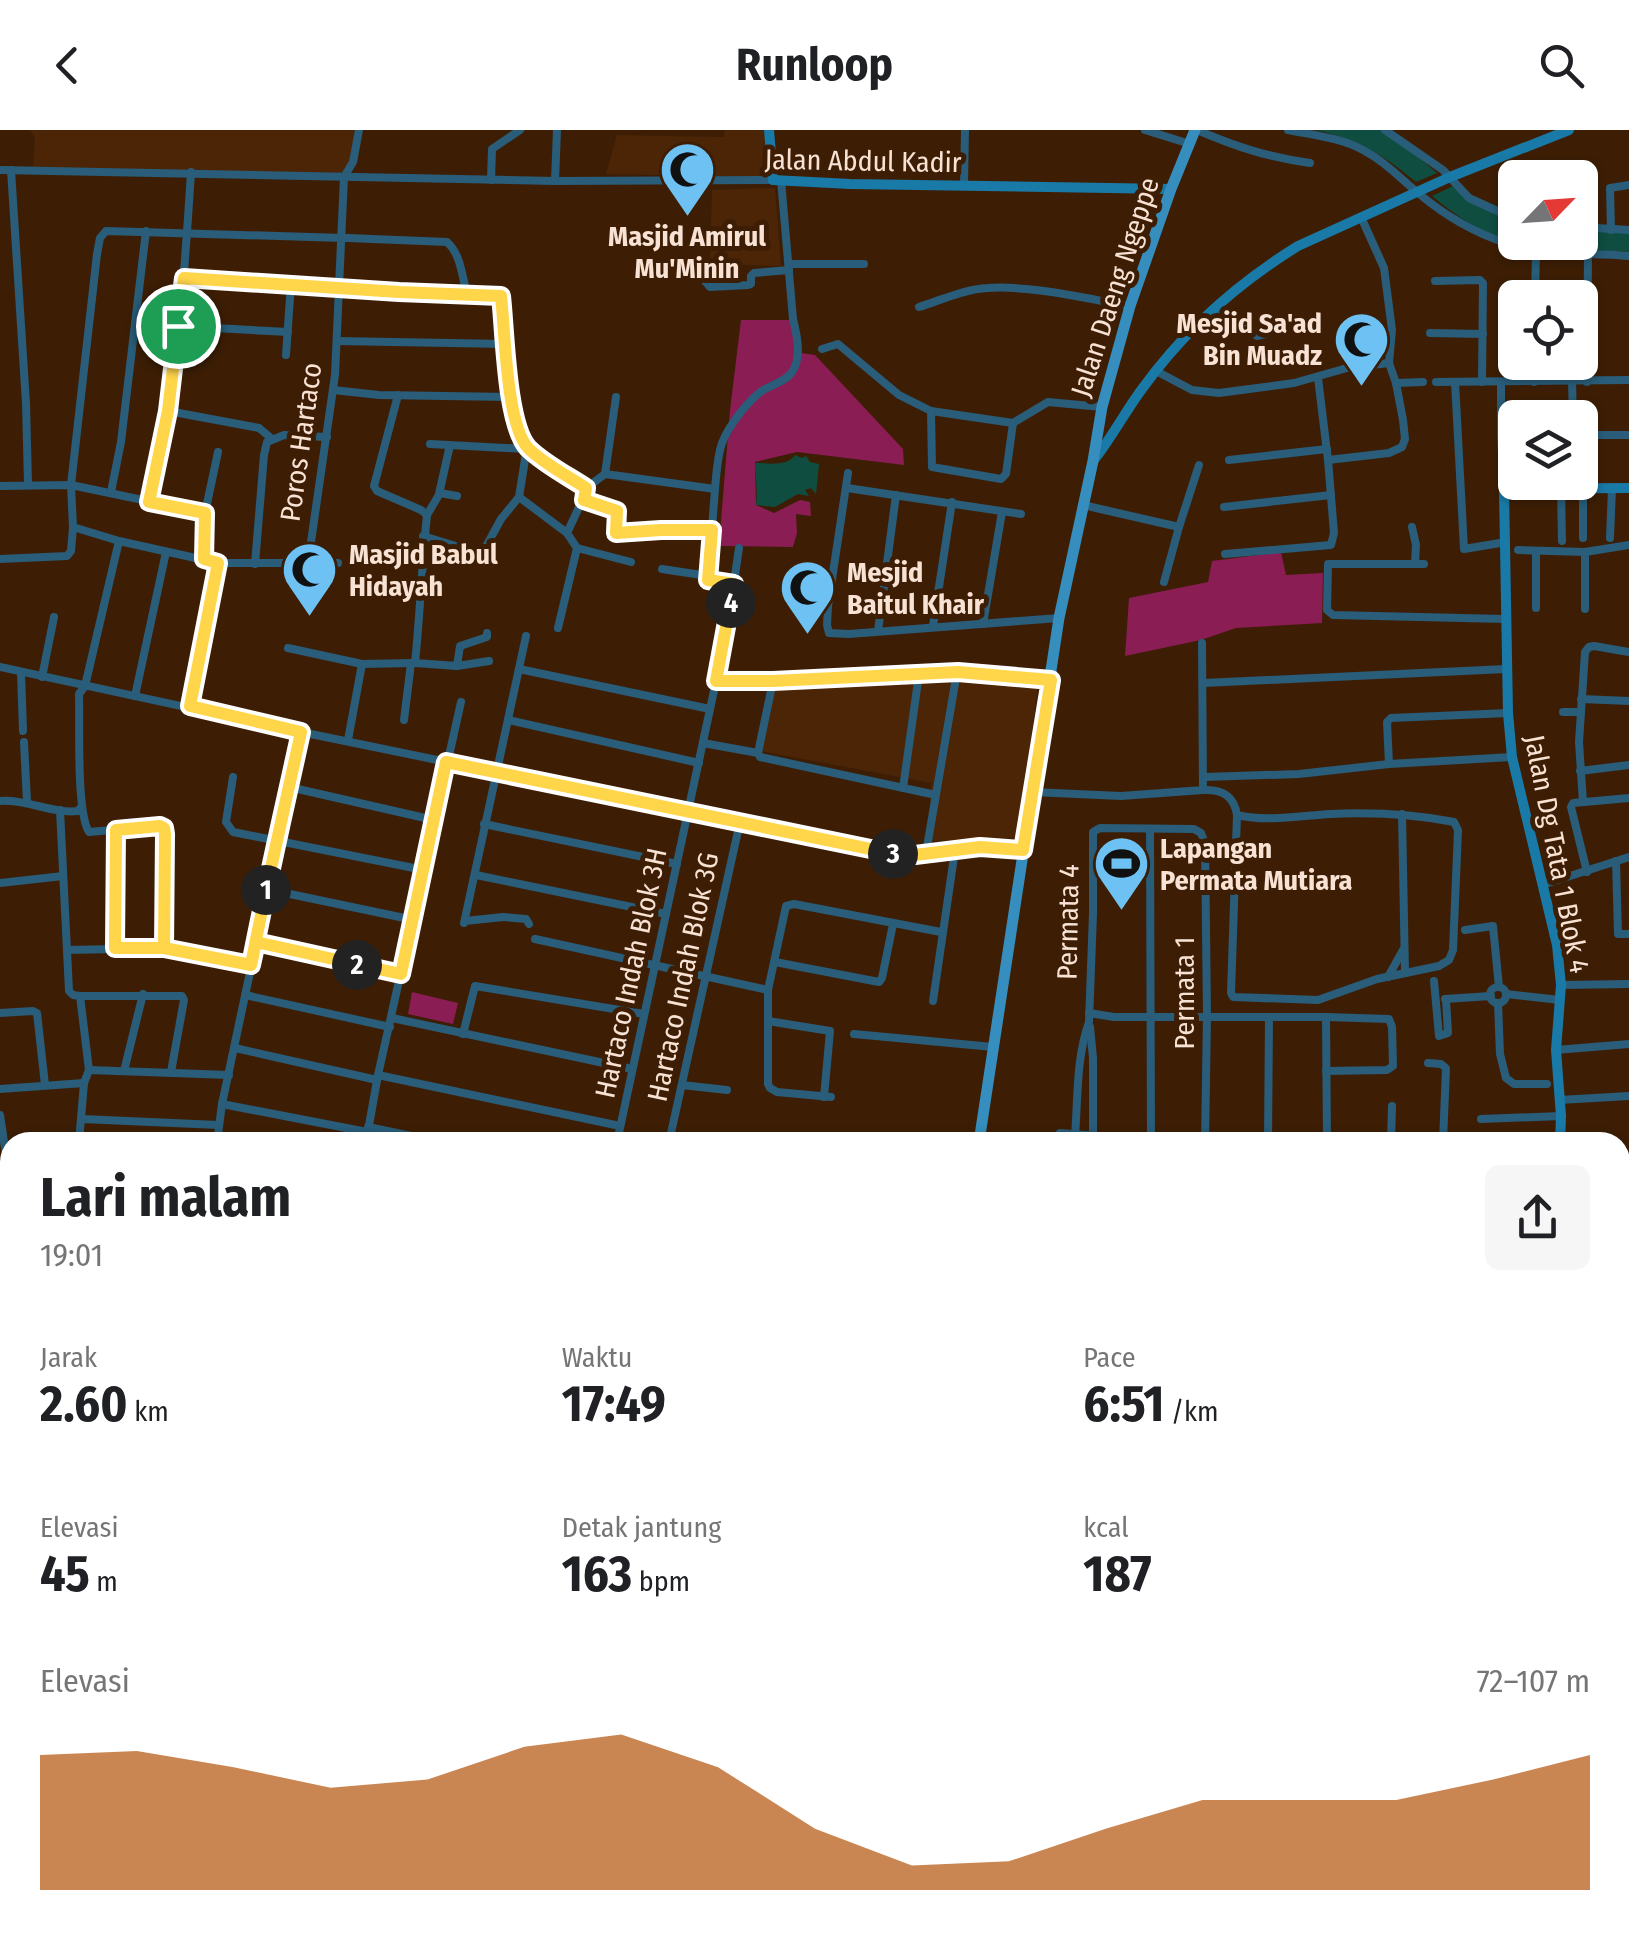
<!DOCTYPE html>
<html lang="id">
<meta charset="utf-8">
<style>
:root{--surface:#fff;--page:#f6f6f6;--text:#202124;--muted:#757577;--accent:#b45309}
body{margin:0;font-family:"Fira Sans Condensed",sans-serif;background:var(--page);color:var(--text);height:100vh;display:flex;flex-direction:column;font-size:38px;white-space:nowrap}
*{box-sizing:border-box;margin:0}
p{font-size:32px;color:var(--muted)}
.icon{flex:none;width:55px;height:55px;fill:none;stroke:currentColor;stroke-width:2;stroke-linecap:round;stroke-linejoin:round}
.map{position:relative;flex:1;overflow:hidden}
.panel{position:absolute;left:0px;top:1002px;width:1630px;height:812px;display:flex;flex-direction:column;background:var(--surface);border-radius:30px 30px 0 0;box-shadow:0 2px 8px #0004}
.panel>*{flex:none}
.needle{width:65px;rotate:65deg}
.fabs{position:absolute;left:1498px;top:30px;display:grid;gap:20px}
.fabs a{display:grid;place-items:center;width:100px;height:100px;border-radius:15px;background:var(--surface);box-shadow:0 2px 8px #0004;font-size:50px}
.pin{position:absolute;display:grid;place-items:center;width:85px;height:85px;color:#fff;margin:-42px;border:5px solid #fff;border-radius:50%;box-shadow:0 2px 10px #0007}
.km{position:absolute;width:50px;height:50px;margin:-25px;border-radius:50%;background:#222;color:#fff;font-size:28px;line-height:50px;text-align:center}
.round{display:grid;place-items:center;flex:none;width:105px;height:105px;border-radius:15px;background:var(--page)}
.head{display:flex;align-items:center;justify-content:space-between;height:170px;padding:0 40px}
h1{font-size:55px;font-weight:700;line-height:75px}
.figures{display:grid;grid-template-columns:repeat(3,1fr);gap:15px;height:170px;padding:10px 40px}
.figures div{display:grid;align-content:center}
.figures b{font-size:50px;font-weight:700}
.figures small{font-size:28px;font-weight:400}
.figures p{font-size:28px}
.chart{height:280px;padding:20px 40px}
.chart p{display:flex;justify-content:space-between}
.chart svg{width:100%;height:180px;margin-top:10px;fill:var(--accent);opacity:.7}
header{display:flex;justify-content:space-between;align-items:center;height:130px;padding:0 40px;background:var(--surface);font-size:45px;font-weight:700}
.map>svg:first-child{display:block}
.built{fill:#4b2506}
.green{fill:#8a1d53}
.water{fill:#0f4d40}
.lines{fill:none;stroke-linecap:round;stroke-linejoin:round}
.street{stroke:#295d79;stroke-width:8}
.secondary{stroke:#197aa7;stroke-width:10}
.primary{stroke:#358ebd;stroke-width:11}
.route-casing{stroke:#fff;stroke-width:20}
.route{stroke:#ffd54a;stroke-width:12}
.labels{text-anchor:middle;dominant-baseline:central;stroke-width:10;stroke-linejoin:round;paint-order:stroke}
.street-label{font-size:28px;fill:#f8e2d4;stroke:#3d1e05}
.poi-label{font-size:28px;font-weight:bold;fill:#f8e2d4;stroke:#3d1e05;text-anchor:start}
</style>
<header><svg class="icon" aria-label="back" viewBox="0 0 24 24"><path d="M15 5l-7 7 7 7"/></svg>Runloop<svg class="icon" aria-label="search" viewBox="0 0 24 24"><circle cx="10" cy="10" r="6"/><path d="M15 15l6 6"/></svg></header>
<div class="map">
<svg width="1629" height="1814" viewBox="0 0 1629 1814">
<rect width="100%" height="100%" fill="#3d1e05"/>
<!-- built -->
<g class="built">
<path d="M30,0H357L351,30L343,45L202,40L33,38L35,8Z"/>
<path d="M725,0H764L766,38L758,47L606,44L617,5L724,7Z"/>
<path d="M775,58L781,136L710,134L712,60Z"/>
<path d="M1040,540L1019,708L928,711L931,653L761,621L778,548Z"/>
</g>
<!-- green -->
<g class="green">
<path d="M741,190H792L801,223L815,225L903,319L904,335L797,322L755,332L756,375L774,383L800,370L810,372L811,386L796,384L797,403L793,417L719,416L730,280Z"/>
<path d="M1281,422L1286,445L1323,443L1322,493L1236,498L1201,510L1125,526L1129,468L1208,452L1212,431Z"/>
<path d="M412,862L458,873L453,894L408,884Z"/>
<path d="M10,1269V1333L0,1335V1270Z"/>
<path d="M835,1805H1211L1215,1814H833Z"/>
</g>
<!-- water -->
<g class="water">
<path d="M1315,0H1381L1397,9L1437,43L1416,52C1382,24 1358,9 1315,0Z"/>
<path d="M1453,56L1478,76L1515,93V112H1580V99L1629,102V122C1594,120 1536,121 1505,110C1477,101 1454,84 1432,66Z"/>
<path d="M795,325L802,328L806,326L810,332L819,334L816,364L811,358L805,360L809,366L798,364L775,377L756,375C758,359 755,348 755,333C768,333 787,337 795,325Z"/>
</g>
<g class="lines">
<!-- street -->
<g class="street">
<path d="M359,0L353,32L344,47L335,245L308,433H218L119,411L73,397L71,355L97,124L100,108L106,101L343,108H348L447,112C461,124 462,147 467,164"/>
<path d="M1145,0L1190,14"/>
<path d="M1197,0C1237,17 1267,27 1310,33"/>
<path d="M1288,0C1313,5 1341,8 1363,20C1384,31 1400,48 1418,63C1443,84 1475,103 1506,113C1545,127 1588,122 1629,126"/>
<path d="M1385,0L1443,40L1469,68L1515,89"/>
<path d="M0,40L555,51L773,50"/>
<path d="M11,40L26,273L28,354"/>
<path d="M491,50L492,19L520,0"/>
<path d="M555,51L557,0"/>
<path d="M964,55L965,0"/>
<path d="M1580,97L1629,100"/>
<path d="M1611,100L1610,58L1629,55"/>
<path d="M789,134H864"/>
<path d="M184,147L399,162L501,166C505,200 506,296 530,319C547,335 570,345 587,360L567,403"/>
<path d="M705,151L710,157L748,155L751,154V146L754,143L789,140"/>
<path d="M1435,151L1480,150L1483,153L1482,252"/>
<path d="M1535,168L1536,120"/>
<path d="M919,177C941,170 965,159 988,158C1030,155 1088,169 1130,176"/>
<path d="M1216,177L1257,206L1266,204"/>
<path d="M178,196L288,202"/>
<path d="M1430,203L1483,204"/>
<path d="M337,211L505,214"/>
<path d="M822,219L838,214L899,265L931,281L1013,293L1048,272L1102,277"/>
<path d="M286,225L291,153"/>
<path d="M1156,241L1192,260L1219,263L1294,253L1347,238L1389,233"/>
<path d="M1318,248L1328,330L1389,323L1402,317L1405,309L1403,290L1396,253L1389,233L1392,200L1384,138L1361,87"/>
<path d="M1436,252L1629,250"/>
<path d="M1455,252L1464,419L1506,412"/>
<path d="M1534,252V232"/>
<path d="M1572,252L1573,288"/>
<path d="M1587,252L1588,124"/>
<path d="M1396,253L1423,252"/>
<path d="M1501,253V306L1504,359"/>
<path d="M333,260L379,265L511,267"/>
<path d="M398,265L374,356L377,361L421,380L427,385C422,434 420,484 415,533L457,536L489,531"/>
<path d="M168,281L259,298L272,309"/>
<path d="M931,281L932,337L1001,349L1006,344L1013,293"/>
<path d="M1580,305H1629"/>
<path d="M430,314L526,319"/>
<path d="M527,317L519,367L567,403L577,418L558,498"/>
<path d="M1229,330L1327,319"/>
<path d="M848,343L828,476L827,495L829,503L849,504L1059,488"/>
<path d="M605,344L715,359L708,450L733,454"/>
<path d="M0,356L71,355L205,383L204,429"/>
<path d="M586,358L605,344L616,267"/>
<path d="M847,358L1021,384"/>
<path d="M1561,358L1562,411"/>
<path d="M715,359C716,346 717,333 720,320C724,301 744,276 759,263C768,255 785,253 792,242C802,228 797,205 793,189L781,50"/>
<path d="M111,362L121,312L146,101"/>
<path d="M439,364L450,315"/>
<path d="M585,370L617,381L616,403L661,400H712"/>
<path d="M149,371C177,265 184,152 191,42"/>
<path d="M1083,375L1179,397L1199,335"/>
<path d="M1224,377L1331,365"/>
<path d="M205,383L218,322"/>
<path d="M427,385L440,363L457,366"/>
<path d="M1412,397L1416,415L1415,434"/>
<path d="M423,406L482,424L501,389L519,367"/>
<path d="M1583,408V357"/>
<path d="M1610,408L1612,358"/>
<path d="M119,411L85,556L79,564C80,594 76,681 89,702L160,696L163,698L164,818"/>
<path d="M577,418L631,432"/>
<path d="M1518,420L1585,422L1629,415"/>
<path d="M1536,421V478"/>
<path d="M1585,422V479"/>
<path d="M1225,424L1331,415L1334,403L1328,330"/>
<path d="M0,429L67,426L71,421L73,397"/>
<path d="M308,433H338"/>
<path d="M255,434L264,325L267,312L284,305L327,307"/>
<path d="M1424,434H1328L1327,480L1333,485L1505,489"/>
<path d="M662,439L708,446"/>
<path d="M1164,452L1179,397"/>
<path d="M983,494L1002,382"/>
<path d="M933,496L952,372"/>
<path d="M878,501L896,365"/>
<path d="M288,518L362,534L348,610"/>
<path d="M362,534L413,533"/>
<path d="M457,536L460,516L487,507V503"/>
<path d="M0,537L301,602L890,723L915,725L980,717L1023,720"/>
<path d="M519,539L710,579"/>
<path d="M21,543L23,601"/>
<path d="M42,547L54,487"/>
<path d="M716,551H773L957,542L1051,550"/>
<path d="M773,551L758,623L760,627L936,665"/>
<path d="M1204,553L1506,539"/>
<path d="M135,566L166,422"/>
<path d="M1581,569L1629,571"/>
<path d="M190,577L218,433"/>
<path d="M1563,582H1581"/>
<path d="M404,590L411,533"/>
<path d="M508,590L699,633"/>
<path d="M24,612L27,672"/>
<path d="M703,613L758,623"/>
<path d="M1389,634L1387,592L1391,588L1508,583"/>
<path d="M1580,641L1629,635"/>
<path d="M233,647L226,692L233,702L424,740"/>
<path d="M1204,647L1299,644L1389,634L1512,627"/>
<path d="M289,657L434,690"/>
<path d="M903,658L919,544"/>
<path d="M1203,660C1221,659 1234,665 1237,685L1231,863L1233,867L1318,870L1377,849L1439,836L1449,830L1453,820L1458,700L1454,692C1413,684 1372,682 1330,684C1299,686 1267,692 1237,685"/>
<path d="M1032,662L1121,666L1203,660L1202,513"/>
<path d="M0,671C27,669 53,684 78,681L81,677"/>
<path d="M1583,672L1579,612L1585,522L1589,517L1594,516L1629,522"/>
<path d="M60,680L69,861L73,865L80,866H182L184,870L171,942"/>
<path d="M1402,684L1405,842"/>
<path d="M484,694L677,734"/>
<path d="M1150,699L1151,1011"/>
<path d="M926,723L957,542"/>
<path d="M1616,731L1618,804H1629"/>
<path d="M1587,742L1571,677L1573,673L1629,668"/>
<path d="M476,745L666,784"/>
<path d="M0,753L63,746"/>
<path d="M1542,755L1629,727"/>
<path d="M266,759L414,790"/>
<path d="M465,791L503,787L526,789L529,794"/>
<path d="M464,793L526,506"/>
<path d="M1465,800L1493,796L1499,857"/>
<path d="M535,809L768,860"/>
<path d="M255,813L401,844"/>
<path d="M115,818V700"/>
<path d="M67,820L164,818L251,835"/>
<path d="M775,832L879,852L882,848L893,794"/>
<path d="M1388,847L1403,820"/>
<path d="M1434,851L1439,906L1448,903L1446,869"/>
<path d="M1561,855L1629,854"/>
<circle cx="1498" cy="865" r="8"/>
<path d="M1506,864L1560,870"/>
<path d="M245,865L390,897"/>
<path d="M1445,869L1491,866"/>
<path d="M933,871L955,720"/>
<path d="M1498,873L1500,924L1506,948L1514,954H1547"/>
<path d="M0,883L33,881L37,883L45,955"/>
<path d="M1089,883L1114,887H1326L1389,889L1392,897L1393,936L1387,940L1326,941"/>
<path d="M1326,887L1327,1012"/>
<path d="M392,888L632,939"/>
<path d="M768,891L830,901L824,967"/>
<path d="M1090,897L1093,928V1007"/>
<path d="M463,904L475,856L644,884"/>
<path d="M854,904L993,917"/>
<path d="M235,918L377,950"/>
<path d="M1556,920L1629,914"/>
<path d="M1428,933L1441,934L1446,938L1443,1012"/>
<path d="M89,940L229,945"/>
<path d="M124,941L143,864"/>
<path d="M378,945L620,996"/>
<path d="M682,955L727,960"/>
<path d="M0,959L84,953"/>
<path d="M831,967L777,962L770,958L768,954V860L786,776L794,774L941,802"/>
<path d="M1559,970L1629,966"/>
<path d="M222,974L367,1002"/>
<path d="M0,985L9,1045"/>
<path d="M82,989L218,995"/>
<path d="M1481,989L1561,986"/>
<path d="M368,997L440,1012"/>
<path d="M1060,1003L1174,1012"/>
<path d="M1075,1006C1078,969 1076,928 1089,892L1093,784V702L1100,698L1194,699L1201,703L1205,713L1207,886L1205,1012"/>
<path d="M1348,1008H1443"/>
<path d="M79,1012L84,953L89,940L80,866"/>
<path d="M217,1012L222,974L301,602"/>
<path d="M366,1012L378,945L461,572"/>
<path d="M617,1012L727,500L739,418"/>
<path d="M669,1012L740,692"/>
<path d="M1268,1012L1269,888"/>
<path d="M1391,1012L1392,976"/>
<path d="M4,1066L10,1101"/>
<path d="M1620,1115L1629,1114"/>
<path d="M0,1187L10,1184"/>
<path d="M1620,1248L1629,1247"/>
<path d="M1620,1297H1629"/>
<path d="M1620,1350L1629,1349"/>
<path d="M1620,1401H1629"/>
<path d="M0,1404H6L4,1345"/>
<path d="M0,1479L10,1478"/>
<path d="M1620,1514H1629"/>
<path d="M0,1581L10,1580"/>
<path d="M1620,1600L1629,1598"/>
<path d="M0,1629L10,1628"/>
<path d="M1620,1651L1629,1649"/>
<path d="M1620,1681L1629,1713"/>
<path d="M64,1805L92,1814"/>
<path d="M292,1805L296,1814"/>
<path d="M466,1805V1814"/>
<path d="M674,1805L675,1814"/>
<path d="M728,1805V1814"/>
<path d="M1215,1805L1219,1814"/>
<path d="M1407,1805L1410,1814"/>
<path d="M1467,1805L1471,1814"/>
<path d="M1577,1805L1581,1814"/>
<path d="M599,1807V1814"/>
<path d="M8,1814V1787"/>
<path d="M405,1814L416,1805"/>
<path d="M496,1814L498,1811L543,1812L545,1814"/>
<path d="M1227,1814L1249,1805"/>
<path d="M1368,1814L1389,1805"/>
<path d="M1500,1814L1521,1805"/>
</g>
<!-- secondary -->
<g class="secondary">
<path d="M769,0L773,50L850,54L1171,59"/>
<path d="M1094,330C1112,307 1125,282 1142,259C1183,202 1238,153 1298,116L1450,47L1569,0"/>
<path d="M1560,1012L1561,986L1556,920L1561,855L1557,815L1512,627L1508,583L1504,359L1629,358"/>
<path d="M1620,1454L1629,1453"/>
</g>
<!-- primary -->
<g class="primary">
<path d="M979,1012L1059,488L1093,331L1102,277L1130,176L1171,59L1195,0"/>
<path d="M825,1814L827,1805"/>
</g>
</g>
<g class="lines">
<defs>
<path id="route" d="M178,196L168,281L149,372L205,383L204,429L218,433L190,576L301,602C284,680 266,757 251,835L164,818L165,704L164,698L160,696L116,700L115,818H164L251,835L256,812L401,844L446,632L890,723L915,725L980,717L1023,720L1051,550L958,542L773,551H716L734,454L708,450L712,400H661L616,403L617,381L584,370L586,358C568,346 544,334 528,318C506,294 505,200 501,166L399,162L184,148L178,196"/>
</defs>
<!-- route casing -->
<use href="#route" class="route-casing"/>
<!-- route -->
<use href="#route" class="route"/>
</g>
<!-- icons -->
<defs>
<symbol id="mosque-pin" viewBox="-11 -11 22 30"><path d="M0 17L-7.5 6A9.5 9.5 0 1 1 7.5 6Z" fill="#6dc2f3" stroke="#3d1e05"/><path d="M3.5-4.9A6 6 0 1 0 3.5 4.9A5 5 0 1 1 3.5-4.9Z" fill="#111"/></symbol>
<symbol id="stadium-pin" viewBox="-11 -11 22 30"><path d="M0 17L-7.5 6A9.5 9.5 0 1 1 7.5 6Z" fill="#6dc2f3" stroke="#3d1e05"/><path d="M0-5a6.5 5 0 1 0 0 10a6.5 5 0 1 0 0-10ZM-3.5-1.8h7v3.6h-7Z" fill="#111"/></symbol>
</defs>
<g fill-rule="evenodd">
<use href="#mosque-pin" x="656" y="8" width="63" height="86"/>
<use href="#mosque-pin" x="1330" y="178" width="63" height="86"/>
<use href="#mosque-pin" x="278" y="408" width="63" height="86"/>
<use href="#mosque-pin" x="776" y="426" width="63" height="86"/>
<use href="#stadium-pin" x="1090" y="702" width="63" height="86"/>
</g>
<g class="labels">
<!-- street labels -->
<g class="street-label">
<text transform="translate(863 31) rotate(1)">Jalan Abdul Kadir</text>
<text transform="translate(1115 157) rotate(-72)">Jalan Daeng Ngeppe</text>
<text transform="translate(301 312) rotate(-82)">Poros Hartaco</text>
<text transform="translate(1557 724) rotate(79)">Jalan Dg Tata 1 Blok 4</text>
<text transform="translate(1068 792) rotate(-89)">Permata 4</text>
<text transform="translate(631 843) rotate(-78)">Hartaco Indah Blok 3H</text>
<text transform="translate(683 847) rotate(-78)">Hartaco Indah Blok 3G</text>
<text transform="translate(1184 863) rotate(-90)">Permata 1</text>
</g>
<!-- poi labels -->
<g class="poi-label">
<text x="687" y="106" text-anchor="middle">Masjid Amirul<tspan x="687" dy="32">Mu'Minin</tspan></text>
<text x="1322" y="193" text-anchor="end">Mesjid Sa'ad<tspan x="1322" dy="32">Bin Muadz</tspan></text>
<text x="349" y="424">Masjid Babul<tspan x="349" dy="32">Hidayah</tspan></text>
<text x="847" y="442">Mesjid<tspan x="847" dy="32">Baitul Khair</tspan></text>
<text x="1160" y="718">Lapangan<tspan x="1160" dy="32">Permata Mutiara</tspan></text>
</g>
</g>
</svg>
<div class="fabs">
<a><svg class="needle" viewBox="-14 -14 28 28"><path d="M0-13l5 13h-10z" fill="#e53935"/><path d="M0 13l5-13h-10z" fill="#757577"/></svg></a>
<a><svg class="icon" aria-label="locate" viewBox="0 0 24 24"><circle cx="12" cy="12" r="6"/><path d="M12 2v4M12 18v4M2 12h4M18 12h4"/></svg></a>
<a><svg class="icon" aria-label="layers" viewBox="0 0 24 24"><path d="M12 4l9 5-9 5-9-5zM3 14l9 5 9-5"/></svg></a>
</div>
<div class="pin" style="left:178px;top:196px;background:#1e9e55"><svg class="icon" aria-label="arrive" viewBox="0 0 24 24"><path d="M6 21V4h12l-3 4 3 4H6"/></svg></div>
<b class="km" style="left:266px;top:760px">1</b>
<b class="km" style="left:357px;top:835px">2</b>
<b class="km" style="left:893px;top:724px">3</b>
<b class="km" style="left:731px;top:473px">4</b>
<section class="panel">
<div class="head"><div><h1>Lari malam</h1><p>19:01</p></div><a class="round"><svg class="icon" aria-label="share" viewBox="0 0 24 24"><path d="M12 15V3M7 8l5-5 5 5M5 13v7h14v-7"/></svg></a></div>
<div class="figures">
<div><p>Jarak</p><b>2.60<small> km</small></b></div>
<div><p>Waktu</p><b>17:49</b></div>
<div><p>Pace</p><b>6:51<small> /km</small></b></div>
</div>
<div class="figures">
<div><p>Elevasi</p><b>45<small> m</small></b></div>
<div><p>Detak jantung</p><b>163<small> bpm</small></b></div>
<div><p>kcal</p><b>187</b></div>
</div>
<div class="chart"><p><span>Elevasi</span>72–107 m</p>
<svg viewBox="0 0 160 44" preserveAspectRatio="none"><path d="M0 44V11L10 10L20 14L30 19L40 17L50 9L60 6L70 14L80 29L90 38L100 37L110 29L120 22L130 22L140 22L150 17L160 11V44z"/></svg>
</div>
</section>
</div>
